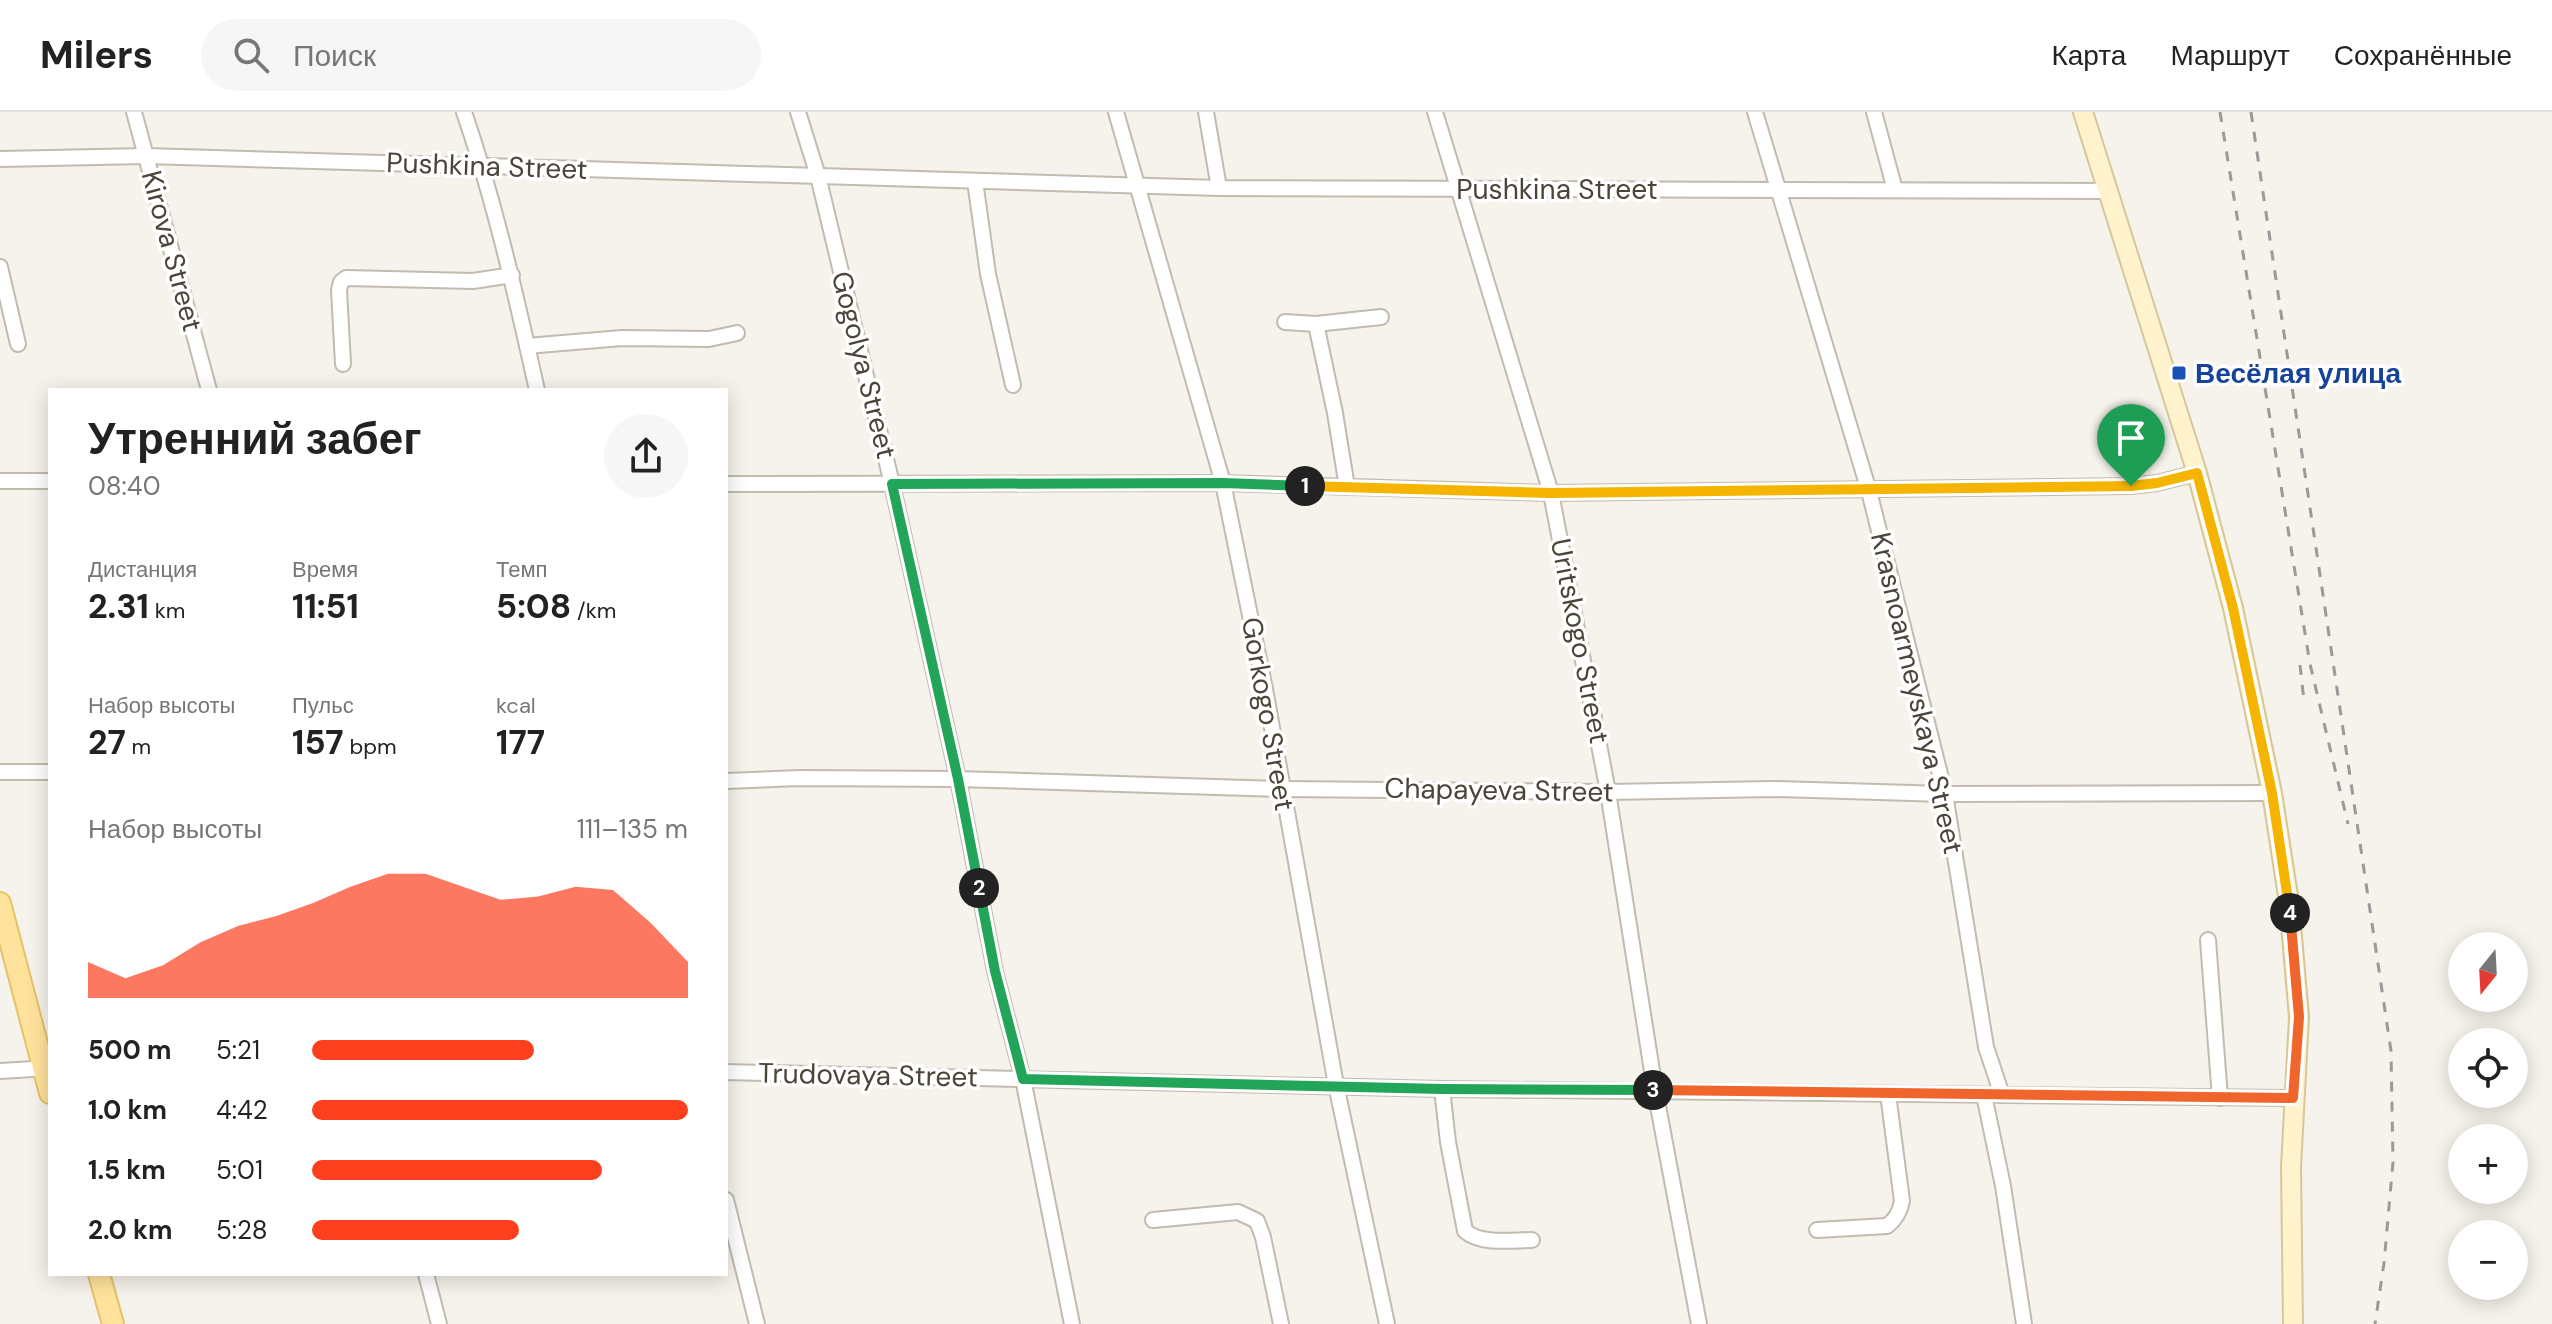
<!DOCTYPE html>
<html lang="ru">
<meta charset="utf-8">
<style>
:root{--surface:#fff;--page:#f6f6f6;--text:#222;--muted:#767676;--line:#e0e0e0;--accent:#fc3f1d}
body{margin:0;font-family:"DM Sans",sans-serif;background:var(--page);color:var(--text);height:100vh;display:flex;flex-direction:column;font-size:30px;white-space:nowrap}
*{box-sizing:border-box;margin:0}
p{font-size:26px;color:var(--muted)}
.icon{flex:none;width:44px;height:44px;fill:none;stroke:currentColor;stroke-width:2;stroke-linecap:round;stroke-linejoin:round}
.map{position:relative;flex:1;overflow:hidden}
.details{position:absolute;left:48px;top:276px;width:680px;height:888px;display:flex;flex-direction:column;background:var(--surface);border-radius:0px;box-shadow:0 4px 20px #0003}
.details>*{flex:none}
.needle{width:52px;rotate:198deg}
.buttons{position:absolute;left:2448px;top:820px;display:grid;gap:16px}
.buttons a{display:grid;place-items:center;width:80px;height:80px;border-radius:50%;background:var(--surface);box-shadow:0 4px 20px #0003;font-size:40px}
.pin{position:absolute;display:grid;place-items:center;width:68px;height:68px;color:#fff;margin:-82px -34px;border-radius:50% 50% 50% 0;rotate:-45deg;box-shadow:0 0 8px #0007}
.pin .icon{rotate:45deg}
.km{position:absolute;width:40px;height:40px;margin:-20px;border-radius:50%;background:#222;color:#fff;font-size:22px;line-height:40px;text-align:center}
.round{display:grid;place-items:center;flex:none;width:84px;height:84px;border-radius:42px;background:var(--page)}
.head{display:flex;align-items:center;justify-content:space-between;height:136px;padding:0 40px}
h1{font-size:44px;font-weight:700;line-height:60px}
.metrics{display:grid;grid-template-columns:repeat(3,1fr);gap:12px;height:136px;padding:8px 40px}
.metrics div{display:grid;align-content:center}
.metrics b{font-size:34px;font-weight:700}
.metrics small{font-size:22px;font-weight:400}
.metrics p{font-size:22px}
.chart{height:224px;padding:16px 40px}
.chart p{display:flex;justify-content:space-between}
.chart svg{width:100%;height:144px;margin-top:8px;fill:var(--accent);opacity:.7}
ul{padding:0 40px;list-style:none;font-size:26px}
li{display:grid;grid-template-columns:128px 96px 1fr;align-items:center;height:60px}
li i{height:20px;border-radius:10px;background:var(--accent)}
header{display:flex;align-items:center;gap:48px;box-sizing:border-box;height:112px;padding:0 40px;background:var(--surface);border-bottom:2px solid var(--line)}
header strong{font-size:38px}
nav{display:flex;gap:44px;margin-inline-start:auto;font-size:28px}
.search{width:560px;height:72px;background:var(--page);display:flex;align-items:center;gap:20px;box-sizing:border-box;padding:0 28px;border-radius:44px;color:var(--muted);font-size:30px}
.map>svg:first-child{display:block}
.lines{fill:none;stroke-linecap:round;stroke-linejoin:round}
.street-casing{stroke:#c2bbae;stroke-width:18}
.secondary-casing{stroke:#d6c79b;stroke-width:22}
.primary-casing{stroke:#e6c16a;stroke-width:24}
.street{stroke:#fff;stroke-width:14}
.secondary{stroke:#fff3cd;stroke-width:18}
.primary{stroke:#ffe39c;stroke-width:20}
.rail{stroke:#9a9a9a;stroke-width:3;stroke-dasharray:10 10;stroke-linecap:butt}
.split-1-casing{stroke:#fff;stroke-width:16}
.split-2-casing{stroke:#fff;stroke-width:16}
.split-3-casing{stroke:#fff;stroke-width:16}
.split-4-casing{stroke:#fff;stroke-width:16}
.split-5-casing{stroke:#fff;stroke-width:16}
.split-1{stroke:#f5b400;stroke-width:10}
.split-2{stroke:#22a559;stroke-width:10}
.split-3{stroke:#22a559;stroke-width:10}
.split-4{stroke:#f0652b;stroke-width:10}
.split-5{stroke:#f5b400;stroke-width:10}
.transit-dot{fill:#1a4fb4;stroke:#fff;stroke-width:3}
.labels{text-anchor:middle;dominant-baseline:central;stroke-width:7;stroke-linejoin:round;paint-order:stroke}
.street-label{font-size:28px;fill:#4b4439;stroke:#fff}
.transit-label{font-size:28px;font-weight:bold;fill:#164399;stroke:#fff;text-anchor:start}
</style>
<header>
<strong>Milers</strong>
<div class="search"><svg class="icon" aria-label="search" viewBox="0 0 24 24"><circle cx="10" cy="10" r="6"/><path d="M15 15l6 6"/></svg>Поиск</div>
<nav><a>Карта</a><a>Маршрут</a><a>Сохранённые</a></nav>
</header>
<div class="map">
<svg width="2552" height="1212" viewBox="0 0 2552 1212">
<rect width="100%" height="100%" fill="#f6f3ec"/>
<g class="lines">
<defs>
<g id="street">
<path d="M134,0L209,278"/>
<path d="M464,0C495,91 516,184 537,278"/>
<path d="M798,0L818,64L892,372L958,667L995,859L1023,967L1072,1212"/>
<path d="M1116,0L1223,371L1265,577L1336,973L1387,1212"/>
<path d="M1206,0L1219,76"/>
<path d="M1435,0L1551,381L1608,680L1655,978L1699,1212"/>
<path d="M1755,0L1869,379L1945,682L1986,935L2002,983"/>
<path d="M1874,0L1895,78"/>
<path d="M0,47L146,44L1219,76L2107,79"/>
<path d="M975,69L988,162L1013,273"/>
<path d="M0,155L18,232"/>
<path d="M1285,210L1316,212L1381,205"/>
<path d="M1316,212L1335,301L1347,375"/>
<path d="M527,234L622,226L709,227L737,221"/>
<path d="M343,252L339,178L341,170L346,166L473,169L512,163"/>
<path d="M0,369H50"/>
<path d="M726,372L1223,371L1551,381L2131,374L2157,371L2197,361"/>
<path d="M0,660H50"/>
<path d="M726,669L799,666L958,667L1281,677L1608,680L1774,677L1945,682L2272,681"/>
<path d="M2208,828L2220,986"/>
<path d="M0,959L50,956"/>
<path d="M726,960L1442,977L2293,986"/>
<path d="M1442,977L1448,1030L1465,1119C1481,1133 1512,1128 1532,1128"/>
<path d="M1984,983L2003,1074L2024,1212"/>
<path d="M726,1088L757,1212"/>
<path d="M1153,1108L1238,1100L1257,1109L1263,1125L1281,1212"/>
<path d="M1817,1118L1887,1114C1896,1107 1900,1100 1902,1089L1888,982"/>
<path d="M426,1162L439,1212"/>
</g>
<path id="secondary" d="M2083,0L2197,361L2233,496L2272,681L2289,790L2299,905L2291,1055L2293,1212"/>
<g id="primary">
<path d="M0,791L50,981"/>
<path d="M99,1162L113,1212"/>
</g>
</defs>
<!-- street casing -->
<use href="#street" class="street-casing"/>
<!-- secondary casing -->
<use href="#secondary" class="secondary-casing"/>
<!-- primary casing -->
<use href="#primary" class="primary-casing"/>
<!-- street -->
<use href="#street" class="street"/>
<!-- secondary -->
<use href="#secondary" class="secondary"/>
<!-- primary -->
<use href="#primary" class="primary"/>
<!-- rail -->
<g class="rail">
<path d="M2220,0L2310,552L2348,712"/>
<path d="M2251,0L2391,939L2393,1050L2384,1151L2375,1212"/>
<path d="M2300,553L2304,589"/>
</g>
</g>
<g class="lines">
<defs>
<path id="split-1" d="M1305,374L1551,381L2131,374"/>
<path id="split-2" d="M979,776L958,667L892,372L1223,371L1305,374"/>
<path id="split-3" d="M979,776L995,859L1023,967L1442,977L1653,978"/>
<path id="split-4" d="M1653,978L2293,986L2299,905L2290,801"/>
<path id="split-5" d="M2131,374L2157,371L2197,361L2233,496L2272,681L2290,801"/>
</defs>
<!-- split-1 casing -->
<use href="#split-1" class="split-1-casing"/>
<!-- split-2 casing -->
<use href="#split-2" class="split-2-casing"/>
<!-- split-3 casing -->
<use href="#split-3" class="split-3-casing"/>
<!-- split-4 casing -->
<use href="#split-4" class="split-4-casing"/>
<!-- split-5 casing -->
<use href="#split-5" class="split-5-casing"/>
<!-- split-1 -->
<use href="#split-1" class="split-1"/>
<!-- split-2 -->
<use href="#split-2" class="split-2"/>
<!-- split-3 -->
<use href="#split-3" class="split-3"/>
<!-- split-4 -->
<use href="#split-4" class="split-4"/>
<!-- split-5 -->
<use href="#split-5" class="split-5"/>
</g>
<!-- markers -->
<rect class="transit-dot" x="2171" y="253" width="16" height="16" rx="4"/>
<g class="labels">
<!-- street labels -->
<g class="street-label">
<text transform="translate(487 54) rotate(2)">Pushkina Street</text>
<text x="1557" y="77">Pushkina Street</text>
<text transform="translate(172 139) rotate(75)">Kirova Street</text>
<text transform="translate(864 253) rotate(76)">Gogolya Street</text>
<text transform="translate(1580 529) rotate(79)">Uritskogo Street</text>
<text transform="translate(1917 581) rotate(77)">Krasnoarmeyskaya Street</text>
<text transform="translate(1268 602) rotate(80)">Gorkogo Street</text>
<text transform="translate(1499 678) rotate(1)">Chapayeva Street</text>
<text transform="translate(868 963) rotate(1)">Trudovaya Street</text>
</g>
<!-- transit labels -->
<g class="transit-label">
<text x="2195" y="261">Весёлая улица</text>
</g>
</g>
</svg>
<div class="buttons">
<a><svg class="needle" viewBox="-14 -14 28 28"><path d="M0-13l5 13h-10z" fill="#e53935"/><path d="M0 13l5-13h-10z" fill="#767676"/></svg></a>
<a><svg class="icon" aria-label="locate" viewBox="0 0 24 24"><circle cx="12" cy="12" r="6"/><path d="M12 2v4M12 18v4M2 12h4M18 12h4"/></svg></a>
<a>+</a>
<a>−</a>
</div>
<div class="pin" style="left:2131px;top:374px;background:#1e9e55"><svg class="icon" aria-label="arrive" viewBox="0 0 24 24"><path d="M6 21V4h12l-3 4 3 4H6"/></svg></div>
<b class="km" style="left:1305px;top:374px">1</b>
<b class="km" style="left:979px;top:776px">2</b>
<b class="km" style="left:1653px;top:978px">3</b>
<b class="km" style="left:2290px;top:801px">4</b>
<section class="details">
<div class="head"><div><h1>Утренний забег</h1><p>08:40</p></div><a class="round"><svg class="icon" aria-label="share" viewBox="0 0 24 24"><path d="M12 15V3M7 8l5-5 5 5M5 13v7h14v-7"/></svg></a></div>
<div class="metrics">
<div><p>Дистанция</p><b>2.31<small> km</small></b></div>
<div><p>Время</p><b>11:51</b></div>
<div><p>Темп</p><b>5:08<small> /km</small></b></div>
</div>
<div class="metrics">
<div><p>Набор высоты</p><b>27<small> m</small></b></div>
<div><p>Пульс</p><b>157<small> bpm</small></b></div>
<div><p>kcal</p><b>177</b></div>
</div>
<div class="chart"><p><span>Набор высоты</span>111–135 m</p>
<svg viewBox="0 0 160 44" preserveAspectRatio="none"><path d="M0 44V33L10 38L20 34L30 27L40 22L50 19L60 15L70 10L80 6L90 6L100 10L110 14L120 13L130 10L140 11L150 21L160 33V44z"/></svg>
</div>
<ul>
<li><b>500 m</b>5:21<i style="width:59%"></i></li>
<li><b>1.0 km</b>4:42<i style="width:100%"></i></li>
<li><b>1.5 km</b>5:01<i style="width:77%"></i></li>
<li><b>2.0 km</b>5:28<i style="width:55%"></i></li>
</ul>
</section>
</div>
